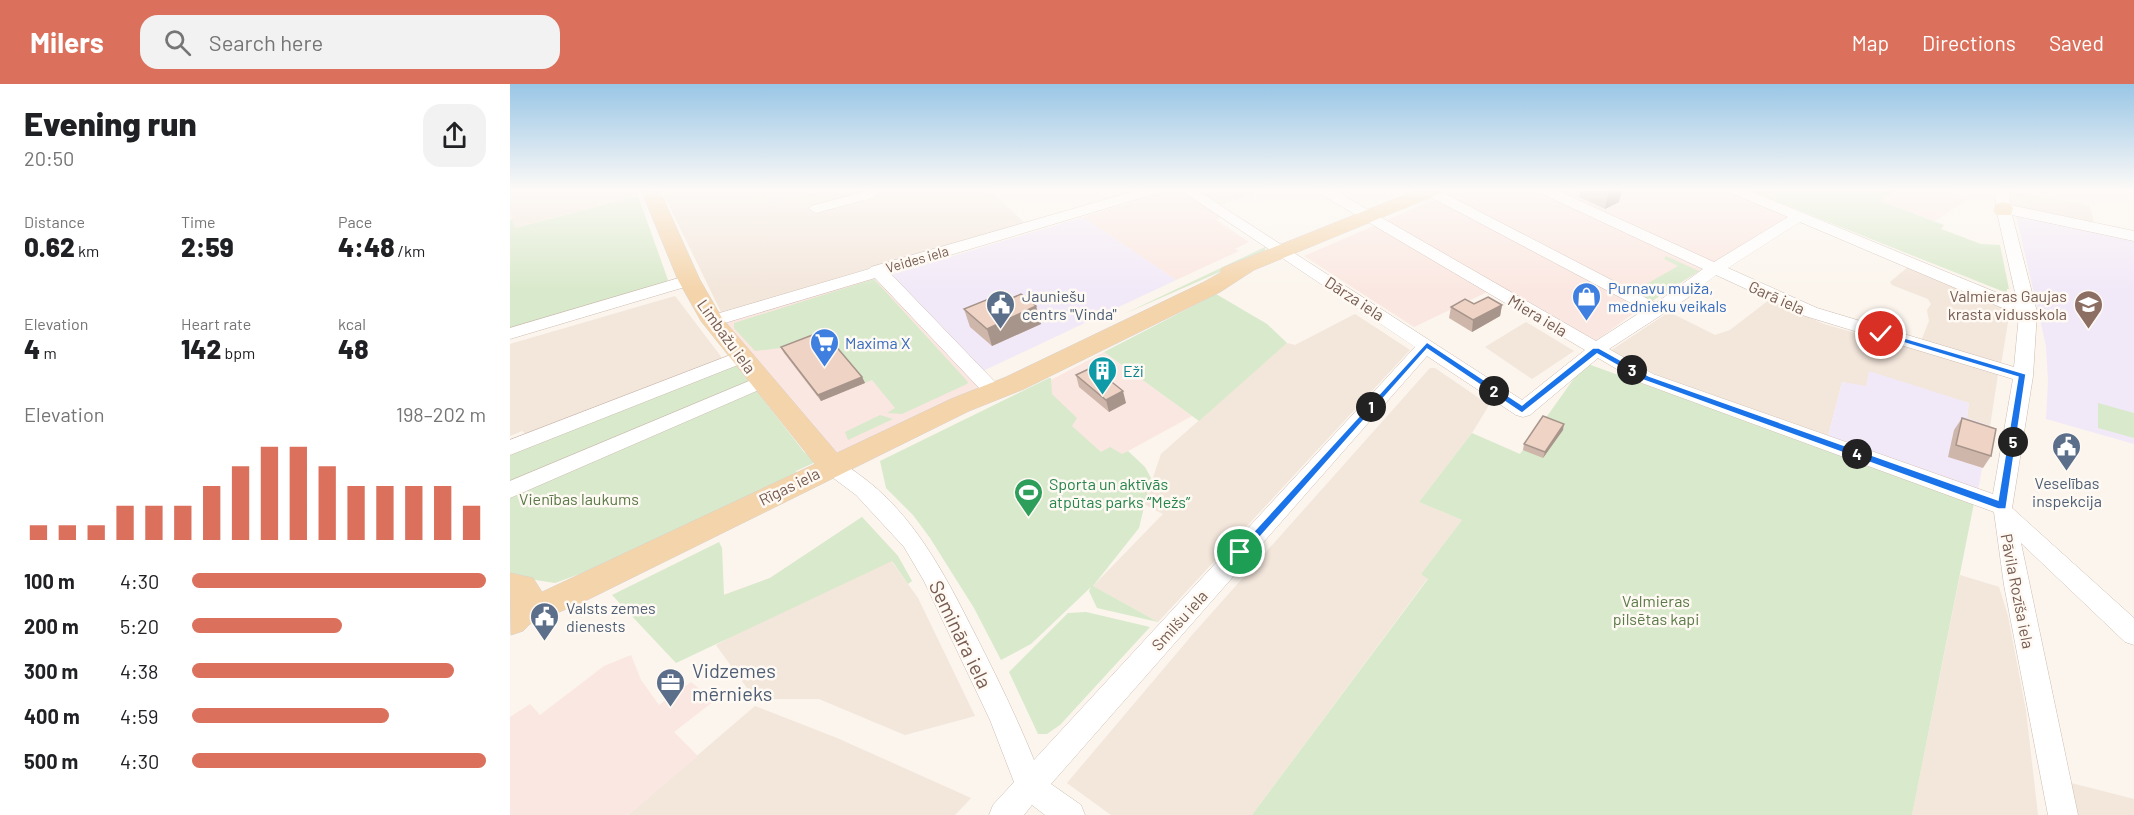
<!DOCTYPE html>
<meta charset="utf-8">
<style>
:root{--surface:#fff;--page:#f2f2f2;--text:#202124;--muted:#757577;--accent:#db715c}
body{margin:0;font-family:Barlow,sans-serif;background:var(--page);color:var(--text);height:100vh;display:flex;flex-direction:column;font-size:22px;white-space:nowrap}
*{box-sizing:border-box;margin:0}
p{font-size:20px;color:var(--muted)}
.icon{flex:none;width:33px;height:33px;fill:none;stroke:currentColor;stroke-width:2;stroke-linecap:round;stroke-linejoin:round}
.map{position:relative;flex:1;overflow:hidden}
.drawer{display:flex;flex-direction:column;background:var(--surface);width:510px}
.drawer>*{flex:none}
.pin{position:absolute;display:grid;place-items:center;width:51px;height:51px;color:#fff;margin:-26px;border:3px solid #fff;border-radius:50%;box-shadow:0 2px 6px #0007}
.km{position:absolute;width:30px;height:30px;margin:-15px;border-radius:50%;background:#222;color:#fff;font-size:16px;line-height:30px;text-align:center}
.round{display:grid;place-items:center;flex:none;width:63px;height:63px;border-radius:18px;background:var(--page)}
.summary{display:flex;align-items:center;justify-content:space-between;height:102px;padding:0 24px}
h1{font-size:33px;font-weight:800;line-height:45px}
.metrics{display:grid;grid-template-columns:repeat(3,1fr);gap:9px;height:102px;padding:6px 24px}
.metrics div{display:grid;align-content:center}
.metrics b{font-size:26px;font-weight:800}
.metrics small{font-size:16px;font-weight:400}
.metrics p{font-size:16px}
.chart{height:168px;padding:12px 24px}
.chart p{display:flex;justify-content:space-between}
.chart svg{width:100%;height:108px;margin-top:6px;stroke:var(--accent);stroke-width:6}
ul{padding:0 24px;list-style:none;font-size:20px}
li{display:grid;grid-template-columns:96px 72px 1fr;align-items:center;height:45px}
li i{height:15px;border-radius:8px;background:var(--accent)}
header{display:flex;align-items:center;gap:36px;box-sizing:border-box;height:84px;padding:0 30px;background:var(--accent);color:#fff}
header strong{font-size:28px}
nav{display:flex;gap:33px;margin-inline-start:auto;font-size:21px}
.search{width:420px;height:54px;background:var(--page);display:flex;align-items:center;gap:15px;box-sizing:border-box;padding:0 21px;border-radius:18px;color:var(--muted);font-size:22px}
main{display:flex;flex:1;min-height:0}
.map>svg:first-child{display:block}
.residential{fill:#f3e6db}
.commercial{fill:#fbe7e1}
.industrial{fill:#ece5e1}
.education{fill:#f2e9f8}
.green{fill:#d9e9cb}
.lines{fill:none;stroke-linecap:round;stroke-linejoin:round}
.minor-casing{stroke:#cdbdb2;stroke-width:1}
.major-casing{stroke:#d9d1ce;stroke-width:1}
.minor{fill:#fff;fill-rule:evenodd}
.major{fill:#f4d4ab;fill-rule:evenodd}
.wall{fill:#ceb6aa}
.shaded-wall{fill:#a7948b}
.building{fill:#efd4c6;stroke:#a7948b;stroke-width:1.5}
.route{fill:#1a73e8;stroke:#fff;stroke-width:1.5}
.labels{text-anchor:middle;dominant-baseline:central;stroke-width:5;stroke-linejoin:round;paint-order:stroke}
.far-street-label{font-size:14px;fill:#765b50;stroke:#fef9f3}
.shop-label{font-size:16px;fill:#366cbe;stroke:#fef9f3;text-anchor:start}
.service-label{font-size:16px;fill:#4e5e75;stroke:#fef9f3;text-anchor:start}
.education-label{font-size:16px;fill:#785e54;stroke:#fef9f3;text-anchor:end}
.street-label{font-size:16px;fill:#765b50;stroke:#fef9f3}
.culture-label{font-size:16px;fill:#0d838f;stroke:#fef9f3;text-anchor:start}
.leisure-label{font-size:16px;fill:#27864d;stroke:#fef9f3;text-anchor:start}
.park-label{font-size:16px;fill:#5b7a49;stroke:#fef9f3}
.near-street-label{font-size:20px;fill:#765b50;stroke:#fef9f3}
.near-service-label{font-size:20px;fill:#4e5e75;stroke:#fef9f3;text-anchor:start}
</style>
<header>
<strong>Milers</strong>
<div class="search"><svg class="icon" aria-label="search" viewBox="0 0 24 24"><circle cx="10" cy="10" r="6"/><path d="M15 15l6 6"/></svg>Search here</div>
<nav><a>Map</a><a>Directions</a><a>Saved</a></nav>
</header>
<main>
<section class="drawer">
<div class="summary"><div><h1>Evening run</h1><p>20:50</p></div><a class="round"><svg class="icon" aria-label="share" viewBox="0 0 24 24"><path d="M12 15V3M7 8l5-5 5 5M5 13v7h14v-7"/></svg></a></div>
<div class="metrics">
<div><p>Distance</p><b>0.62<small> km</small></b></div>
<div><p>Time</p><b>2:59</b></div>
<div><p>Pace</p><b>4:48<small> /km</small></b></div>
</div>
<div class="metrics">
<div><p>Elevation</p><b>4<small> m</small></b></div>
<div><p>Heart rate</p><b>142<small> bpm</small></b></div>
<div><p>kcal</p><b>48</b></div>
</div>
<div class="chart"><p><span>Elevation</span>198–202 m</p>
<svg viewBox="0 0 160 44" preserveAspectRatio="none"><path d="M5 44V38M15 44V38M25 44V38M35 44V30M45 44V30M55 44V30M65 44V22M75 44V14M85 44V6M95 44V6M105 44V14M115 44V22M125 44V22M135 44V22M145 44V22M155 44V30"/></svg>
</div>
<ul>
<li><b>100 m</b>4:30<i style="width:100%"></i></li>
<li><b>200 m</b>5:20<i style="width:51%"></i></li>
<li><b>300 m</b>4:38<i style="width:89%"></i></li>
<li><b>400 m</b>4:59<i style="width:67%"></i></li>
<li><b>500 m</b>4:30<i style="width:100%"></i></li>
</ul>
</section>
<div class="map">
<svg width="1624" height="731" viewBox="0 0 1624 731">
<rect width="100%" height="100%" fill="#fbf5ed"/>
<!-- residential -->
<g class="residential">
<path d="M0,105H127L129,108L128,112L4,144L0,128Z"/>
<path d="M151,105H253L262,119L318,105H478L515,139L211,228Z"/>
<path d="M686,105H744L749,108L711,121Z"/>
<path d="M1498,107L1580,121L1584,139L1502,125Z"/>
<path d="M1399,182L1497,225L1498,238L1491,280L1411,257L1419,237L1417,226L1421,220L1418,215L1382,201L1380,198Z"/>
<path d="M165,212L212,274L16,350L12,347L0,352V260Z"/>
<path d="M1259,216L1314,240L1349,250L1347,262L1368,267L1371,255L1488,290L1480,342L1457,334L1459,319L1419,307L1356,303L1332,298L1318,352L1145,290L1100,267L1159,228L1205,251L1220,246Z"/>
<path d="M845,230L900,266L648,538L583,502L653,430L634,420L651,370L772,263L777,259L785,261Z"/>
<path d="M1016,238L1064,267L1022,295L975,263Z"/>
<path d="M920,284H925L979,321L962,349L909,418L952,436L911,490L918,494L742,731H601L557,699L683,550Z"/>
<path d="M352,433L388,472L382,478L408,514L465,632L395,651L309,615H245L206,561L219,554L213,511L260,494Z"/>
<path d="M1450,491L1489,503L1498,532L1516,627L1528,731H1402Z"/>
<path d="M245,622L327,654L461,714L445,731H118Z"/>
<path d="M1561,699L1624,715V731H1566Z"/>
</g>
<!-- commercial -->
<g class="commercial">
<path d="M667,105L710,133L706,136L739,158L725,165L729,167L666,196L573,133Z"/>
<path d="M949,105H1213L1279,132L1136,220L1083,259L988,203L904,243L794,172Z"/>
<path d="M1387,105H1429L1458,115L1425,137L1370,117Z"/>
<path d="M367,186L479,303L322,382L202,237Z"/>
<path d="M594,268L682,332L600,377L522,306Z"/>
<path d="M121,571L131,596L149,621L181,598L204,617L164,648L188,672L118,731H0V633L20,620L30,631L94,582Z"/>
</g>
<!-- industrial -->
<path class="industrial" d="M253,105H318L262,119Z"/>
<!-- education -->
<g class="education">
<path d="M1506,131L1624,157V360L1536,335L1538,297L1536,262Z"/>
<path d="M573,133L666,196L473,287L380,191Z"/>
<path d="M1359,287L1459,319L1457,334L1480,342L1468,406L1318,352L1332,298L1356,302Z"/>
</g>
<!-- green -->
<g class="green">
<path d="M1235,105H1387L1371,117L1434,141L1431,145L1471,160L1490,161L1499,205H1497V209Z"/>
<path d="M128,112L158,196L149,203L0,246V136L2,135L5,144Z"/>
<path d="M757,162L753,169L614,230Z"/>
<path d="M1156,172L1189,187L1142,217L1129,211L1126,206L1168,182L1154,175Z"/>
<path d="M364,195L458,298L457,300L392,330L377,329L385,324L362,296L355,299L316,253L309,248L271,264L245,267L224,244V239Z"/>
<path d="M706,210L757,240L777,259L689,337L594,268Z"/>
<path d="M224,278L294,368L306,378L286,387L287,389L83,485L45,499L0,492V368Z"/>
<path d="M1075,279L1464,419L1402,731H742L918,495L911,490L952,436L909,418L962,349L1010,370Z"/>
<path d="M539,294H541L542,310L567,334L562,342L591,368L600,363L612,370L618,367L635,383L641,394L629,444L583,502L648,538L587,524L579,507L581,503L521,560L491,576L464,524L420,454L403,431L376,404L370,377Z"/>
<path d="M1588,319L1624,329V354L1588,344Z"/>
<path d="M370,331L383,335L338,356L335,348Z"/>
<path d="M352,433L388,472L402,497L398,500L382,477L166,579L102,511L209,458L212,464L214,511L260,494Z"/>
<path d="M576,528L640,543L550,641L537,650H528L499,588L558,529Z"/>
</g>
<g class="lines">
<defs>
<g id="minor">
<path d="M632,105H653L651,108L380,189L486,299L489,303L486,307H472L365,194L208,241H196L193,237L196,233L359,185L361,183Z"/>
<path d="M669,105H685L1012,316L1075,266L807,108L805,105H822L1086,257L1134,226L911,108L909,105H926L1146,219L1193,185L1028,108L1026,105H1044L1204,178L1278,133L1219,108L1217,105H1235L1507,217L1486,124L1485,105H1499L1500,121L1624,147V157L1502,131L1527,228L1523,292L1502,424L1624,534V561L1615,558L1511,459L1568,731H1538L1494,501L1484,428L1129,298L1088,274L1020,331L1013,333L1006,331L917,272L541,700L571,721L575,731H535L522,721L514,731H479L483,721L504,698L480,636L414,497L394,463L346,411L314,387L311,382L314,377C328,373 336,381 347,389C404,429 435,491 466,552C487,593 507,634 524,676L905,263ZM1290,138L1509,231L1504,283L1307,224L1218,184ZM1206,191L1295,232L1503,295L1483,410L1143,290L1099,265L1176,215Z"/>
<path d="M1616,105H1624V109L1618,108Z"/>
<path d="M360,106L365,107L367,110L365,113L306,129L299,125L301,122Z"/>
<path d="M179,191L185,192L187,196L185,200L0,255V244Z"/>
<path d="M231,267L238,269L240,273L238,277L0,371V356Z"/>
<path d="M251,292L258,294L261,298L258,302L0,414V397Z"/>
</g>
<g id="major">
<path d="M131,105H149L190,196L212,234L327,369L441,315L496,293L694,198L710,189L712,184L909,105H933L931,109L744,186L710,208L514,305L459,327L71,519L20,540L13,547L1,551L0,489L23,494L32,508L305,380L191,237L168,196Z"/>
<path d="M1493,118L1500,120L1503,124L1501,131H1487L1484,127L1486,120Z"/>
</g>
</defs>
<!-- minor casing -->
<use href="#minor" class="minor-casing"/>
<!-- major casing -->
<use href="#major" class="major-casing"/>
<!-- minor -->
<use href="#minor" class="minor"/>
<!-- major -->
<use href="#major" class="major"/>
</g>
<!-- wall -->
<g class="wall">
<path d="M1071,105H1112L1109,118L1095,125L1069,113Z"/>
<path d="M493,218L526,222L531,240L482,262L460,243L454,225Z"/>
<path d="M964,220L992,221L990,232L962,248L939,234L941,223Z"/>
<path d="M271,263L352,293L355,299L311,317L274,269Z"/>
<path d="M566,291L616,319L599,328L569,303Z"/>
<path d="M1452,334L1481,372L1473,384L1438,373L1444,346Z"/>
<path d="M1053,346L1033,374L1013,366L1014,360Z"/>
</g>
<!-- shaded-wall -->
<g class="shaded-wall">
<path d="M1099,105H1112L1109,118L1095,125Z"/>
<path d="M992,221L990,232L962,248L963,236Z"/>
<path d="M526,222L531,240L482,262L477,245Z"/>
<path d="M352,293L355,299L311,317L308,311Z"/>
<path d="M613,307L616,319L599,328L596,316Z"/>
<path d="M1054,340L1053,346L1033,374L1035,368Z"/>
</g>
<!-- building -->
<g class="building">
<path d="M1090,105H1106L1098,108Z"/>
<path d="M511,210L526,222L477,245L454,225L486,212L493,218Z"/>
<path d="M978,213L992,221L963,236L941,223L955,215L964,220Z"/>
<path d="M313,247L352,293L308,311L271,263Z"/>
<path d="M583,283L613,307L596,316L566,291Z"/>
<path d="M1033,332L1054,340L1035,368L1014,360Z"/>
<path d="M1452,334L1486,345L1481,372L1446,361Z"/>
</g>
<!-- sky -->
<linearGradient id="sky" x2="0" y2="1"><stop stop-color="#99c6e6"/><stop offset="0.51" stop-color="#fdfaf7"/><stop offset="1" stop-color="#fdfaf7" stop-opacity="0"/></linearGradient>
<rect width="1624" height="207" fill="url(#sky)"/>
<!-- route -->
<path class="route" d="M1371,247L1516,290L1496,425H1488L1133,296L1087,270L1012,329L917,265L734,471L730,472L725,468L917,258L1012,321L1083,264H1089L1139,292L1488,416L1508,293L1368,251L1367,250Z"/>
<!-- icons -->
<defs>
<symbol id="shop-pin" viewBox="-11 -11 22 30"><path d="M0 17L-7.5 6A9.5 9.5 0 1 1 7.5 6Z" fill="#3f7fe0" stroke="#fef9f3"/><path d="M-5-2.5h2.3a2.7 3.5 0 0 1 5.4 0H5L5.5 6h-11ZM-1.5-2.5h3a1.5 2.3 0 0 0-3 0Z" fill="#fff"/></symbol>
<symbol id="civic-pin" viewBox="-11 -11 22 30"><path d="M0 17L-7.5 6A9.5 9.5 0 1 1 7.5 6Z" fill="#5c6f8a" stroke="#fef9f3"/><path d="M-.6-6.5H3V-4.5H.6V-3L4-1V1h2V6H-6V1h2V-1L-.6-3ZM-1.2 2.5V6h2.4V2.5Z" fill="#fff"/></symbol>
<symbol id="school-pin" viewBox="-11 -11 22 30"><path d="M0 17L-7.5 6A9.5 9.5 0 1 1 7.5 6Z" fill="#8d6e63" stroke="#fef9f3"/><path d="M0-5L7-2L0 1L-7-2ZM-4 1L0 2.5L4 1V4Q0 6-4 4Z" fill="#fff"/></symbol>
<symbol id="supermarket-pin" viewBox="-11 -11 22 30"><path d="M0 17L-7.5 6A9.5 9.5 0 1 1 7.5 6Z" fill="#3f7fe0" stroke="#fef9f3"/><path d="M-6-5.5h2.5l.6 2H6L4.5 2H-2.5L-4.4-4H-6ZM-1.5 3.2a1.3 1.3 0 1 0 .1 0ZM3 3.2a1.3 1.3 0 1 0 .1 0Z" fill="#fff"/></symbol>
<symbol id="building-pin" viewBox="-11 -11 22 30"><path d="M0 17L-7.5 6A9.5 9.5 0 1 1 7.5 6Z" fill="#0f9aa8" stroke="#fef9f3"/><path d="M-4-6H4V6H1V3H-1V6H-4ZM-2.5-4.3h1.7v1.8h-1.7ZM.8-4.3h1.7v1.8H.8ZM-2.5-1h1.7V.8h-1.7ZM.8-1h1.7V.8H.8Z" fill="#fff"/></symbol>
<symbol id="stadium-pin" viewBox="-11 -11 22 30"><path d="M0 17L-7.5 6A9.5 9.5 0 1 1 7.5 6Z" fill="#2e9e5b" stroke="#fef9f3"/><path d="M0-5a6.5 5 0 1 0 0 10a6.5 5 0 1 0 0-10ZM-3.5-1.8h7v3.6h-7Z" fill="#fff"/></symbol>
<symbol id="office-pin" viewBox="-11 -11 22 30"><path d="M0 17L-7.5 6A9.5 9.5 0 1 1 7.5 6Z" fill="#5c6f8a" stroke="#fef9f3"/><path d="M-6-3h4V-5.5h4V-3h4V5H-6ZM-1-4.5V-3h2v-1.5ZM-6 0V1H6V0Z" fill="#fff"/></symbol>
</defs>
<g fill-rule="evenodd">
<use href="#shop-pin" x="1060" y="196" width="33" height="45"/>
<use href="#civic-pin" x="474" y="204" width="33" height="45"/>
<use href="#school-pin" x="1562" y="204" width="33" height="45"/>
<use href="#supermarket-pin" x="298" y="242" width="33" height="45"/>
<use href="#building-pin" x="576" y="270" width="33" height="45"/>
<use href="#civic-pin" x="1540" y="346" width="33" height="45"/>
<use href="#stadium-pin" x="502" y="392" width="33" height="45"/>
<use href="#civic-pin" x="18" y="516" width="33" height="45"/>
<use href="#office-pin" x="144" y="582" width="33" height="45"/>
</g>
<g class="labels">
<!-- far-street labels -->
<g class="far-street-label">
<text transform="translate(407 175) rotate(-16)">Veides iela</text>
</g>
<!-- shop labels -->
<g class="shop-label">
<text x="1098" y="203">Purnavu muiža,<tspan x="1098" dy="18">mednieku veikals</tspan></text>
<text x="335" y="258">Maxima X</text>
</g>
<!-- service labels -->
<g class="service-label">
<text x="512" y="211">Jauniešu<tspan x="512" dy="18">centrs "Vinda"</tspan></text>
<text x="1557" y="398" text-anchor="middle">Veselības<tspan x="1557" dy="18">inspekcija</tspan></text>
<text x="56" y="523">Valsts zemes<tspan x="56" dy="18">dienests</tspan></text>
</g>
<!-- education labels -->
<g class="education-label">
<text x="1557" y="211">Valmieras Gaujas<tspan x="1557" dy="18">krasta vidusskola</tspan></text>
</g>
<!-- street labels -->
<g class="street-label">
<text transform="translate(1267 213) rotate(24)">Garā iela</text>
<text transform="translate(845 214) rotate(33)">Dārza iela</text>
<text transform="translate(1028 231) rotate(31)">Miera iela</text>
<text transform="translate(217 252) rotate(54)">Limbažu iela</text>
<text transform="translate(279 402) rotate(-26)">Rīgas iela</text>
<text transform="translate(1508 507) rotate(79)">Pāvila Rozīša iela</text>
<text transform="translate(669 536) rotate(-48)">Smilšu iela</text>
</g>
<!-- culture labels -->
<g class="culture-label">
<text x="613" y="286">Eži</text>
</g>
<!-- leisure labels -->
<g class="leisure-label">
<text x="539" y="399">Sporta un aktīvās<tspan x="539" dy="18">atpūtas parks “Mežs”</tspan></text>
</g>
<!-- park labels -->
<g class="park-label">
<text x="69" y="414">Vienības laukums</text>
<text x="1146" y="516">Valmieras<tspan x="1146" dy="18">pilsētas kapi</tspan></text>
</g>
<!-- near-street labels -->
<g class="near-street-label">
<text transform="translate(451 550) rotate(64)">Semināra iela</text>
</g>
<!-- near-service labels -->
<g class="near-service-label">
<text x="182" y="586">Vidzemes<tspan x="182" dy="23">mērnieks</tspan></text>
</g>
</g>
</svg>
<div class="pin" style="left:730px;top:468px;background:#1e9e55"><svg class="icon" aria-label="arrive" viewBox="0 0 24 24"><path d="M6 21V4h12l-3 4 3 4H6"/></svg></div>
<div class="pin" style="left:1371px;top:250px;background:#d93025"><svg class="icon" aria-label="check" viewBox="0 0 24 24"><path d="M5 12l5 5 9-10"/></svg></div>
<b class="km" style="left:861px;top:323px">1</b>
<b class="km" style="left:984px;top:307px">2</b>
<b class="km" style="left:1122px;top:286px">3</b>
<b class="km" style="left:1347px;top:370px">4</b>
<b class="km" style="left:1503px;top:358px">5</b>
</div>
</main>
